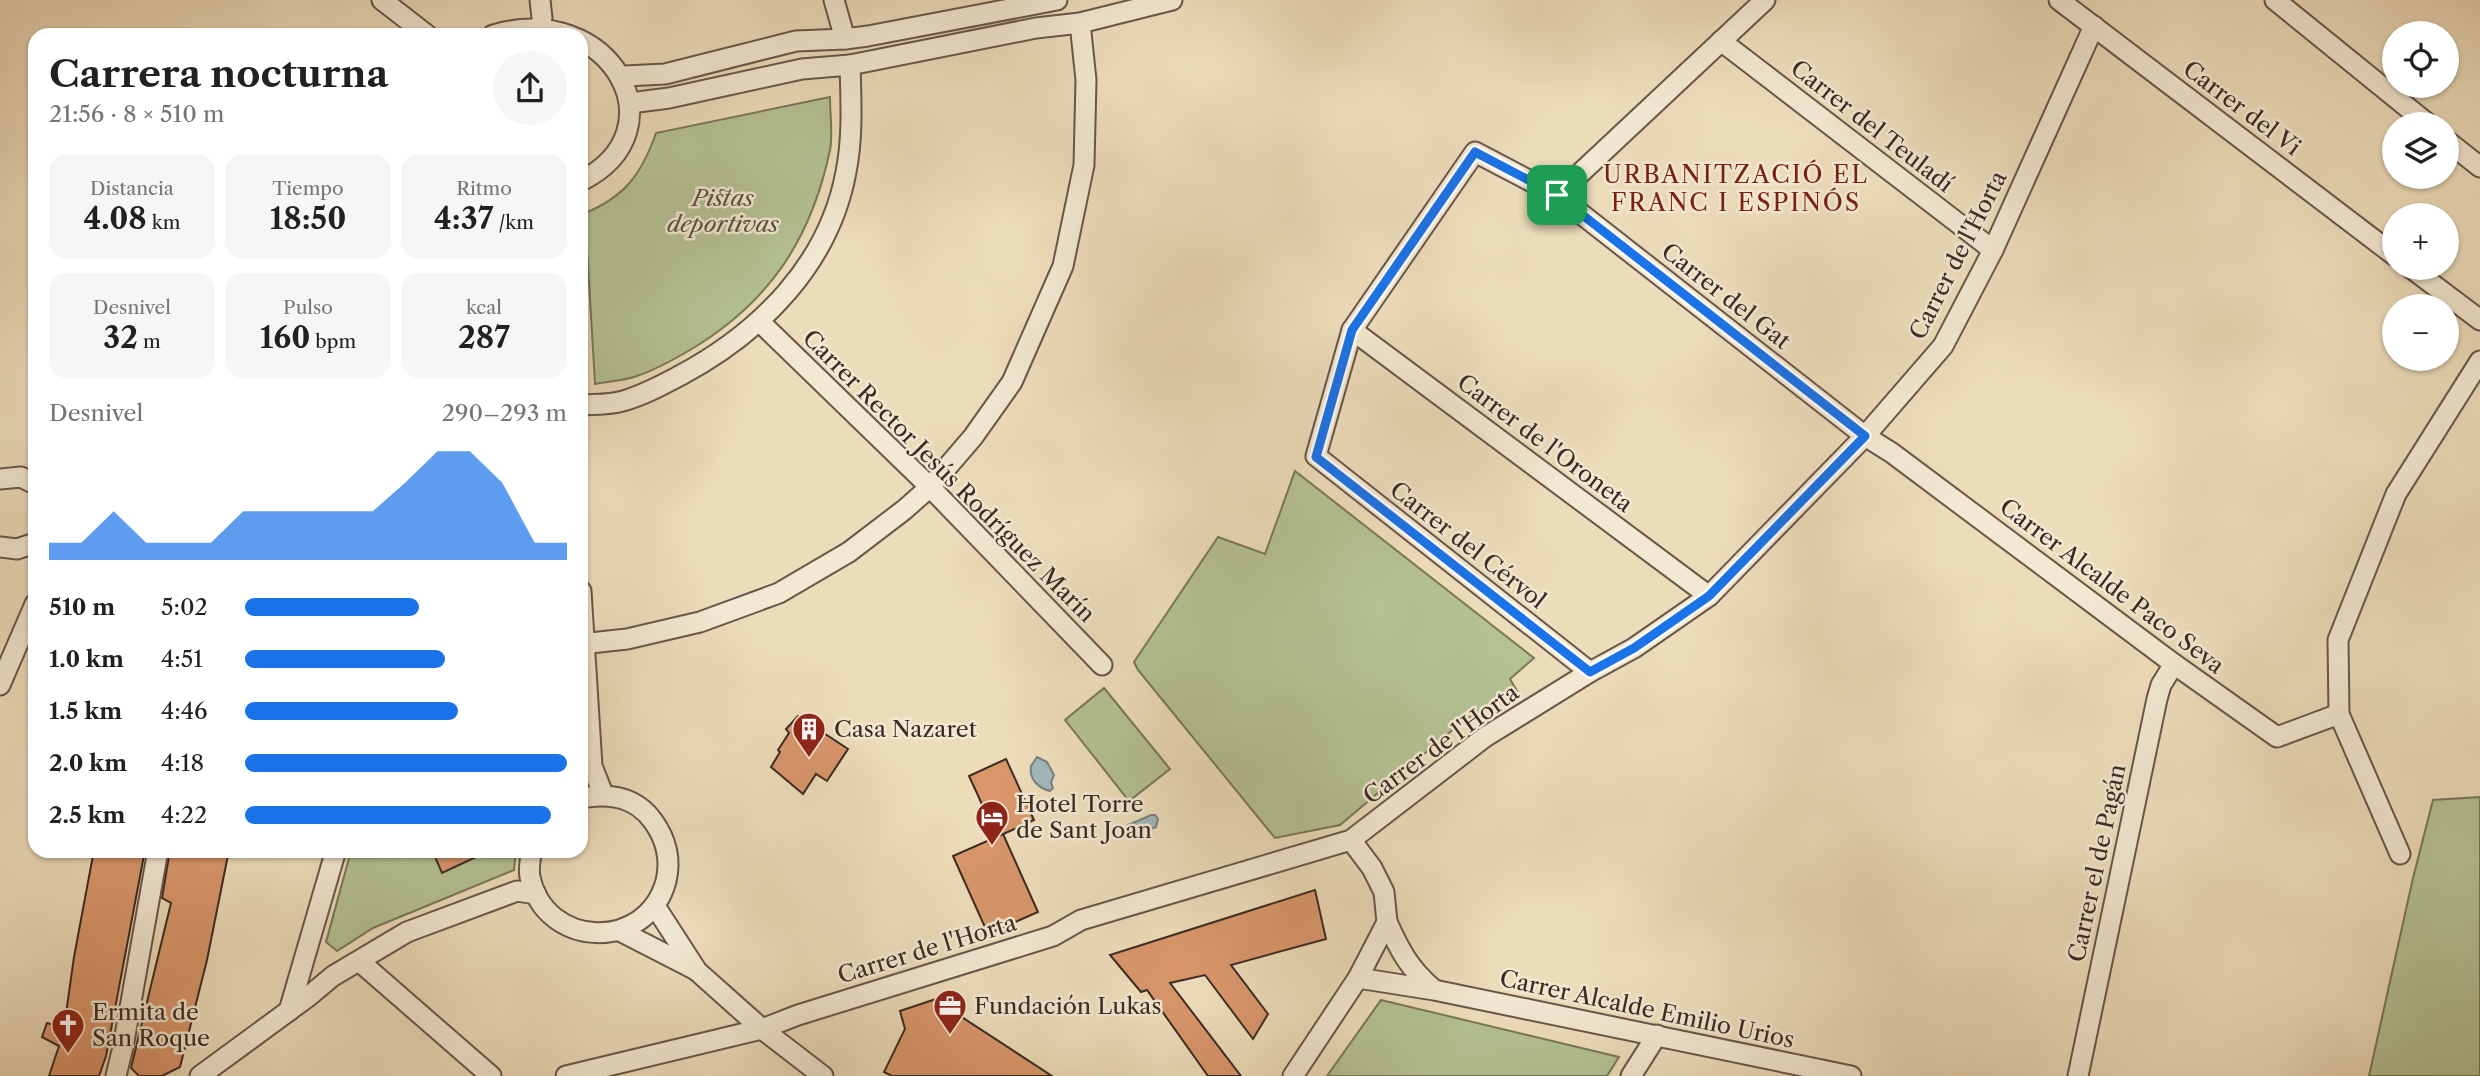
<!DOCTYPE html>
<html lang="es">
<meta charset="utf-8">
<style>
:root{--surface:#fff;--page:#f6f6f6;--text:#202124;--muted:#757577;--accent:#1a73e8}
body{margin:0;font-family:"Libre Caslon Text",serif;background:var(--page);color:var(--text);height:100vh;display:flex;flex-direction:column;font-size:26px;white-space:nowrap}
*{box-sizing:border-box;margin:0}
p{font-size:23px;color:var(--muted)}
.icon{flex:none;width:38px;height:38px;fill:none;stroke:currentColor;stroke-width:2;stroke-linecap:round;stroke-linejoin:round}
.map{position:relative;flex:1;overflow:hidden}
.sheet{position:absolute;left:28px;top:28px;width:560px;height:830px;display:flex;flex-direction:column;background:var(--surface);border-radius:21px;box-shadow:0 2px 5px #0004}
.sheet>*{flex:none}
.fabs{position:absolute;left:2382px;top:21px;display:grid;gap:14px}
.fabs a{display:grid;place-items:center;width:77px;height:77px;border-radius:50%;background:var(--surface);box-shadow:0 2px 5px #0004;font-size:35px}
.pin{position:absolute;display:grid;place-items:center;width:60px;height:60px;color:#fff;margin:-30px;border-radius:14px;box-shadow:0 4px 10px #0006}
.round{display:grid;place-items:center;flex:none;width:74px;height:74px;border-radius:37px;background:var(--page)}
.head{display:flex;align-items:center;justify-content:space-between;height:119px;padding:0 21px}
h1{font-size:38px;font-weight:800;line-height:52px}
.figures{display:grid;grid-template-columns:repeat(3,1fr);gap:10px;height:119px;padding:7px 21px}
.figures div{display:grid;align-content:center;border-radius:18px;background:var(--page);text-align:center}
.figures b{font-size:30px;font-weight:800}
.figures small{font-size:19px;font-weight:400}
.figures p{font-size:19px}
.chart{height:196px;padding:14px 21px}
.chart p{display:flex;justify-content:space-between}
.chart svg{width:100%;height:126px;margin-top:7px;fill:var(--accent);opacity:.7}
ul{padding:0 21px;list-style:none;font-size:23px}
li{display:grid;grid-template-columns:112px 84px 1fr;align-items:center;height:52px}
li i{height:18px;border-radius:9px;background:var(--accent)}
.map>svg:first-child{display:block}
.green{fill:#b4c193;stroke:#78765c;stroke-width:2}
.water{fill:#a0b8bc;stroke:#787f7f;stroke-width:2}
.building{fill:#d9966b;stroke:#3b2a24;stroke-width:2}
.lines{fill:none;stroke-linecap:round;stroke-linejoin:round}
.street-casing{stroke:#68564a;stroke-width:23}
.street{stroke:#f3e8d2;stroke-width:19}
.route-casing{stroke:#fff;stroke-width:14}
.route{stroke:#1a73e8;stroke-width:9}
.labels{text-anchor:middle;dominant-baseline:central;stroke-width:5;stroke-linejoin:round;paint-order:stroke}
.street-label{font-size:23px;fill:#3b2a24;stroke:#f3e8d2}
.park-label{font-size:23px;font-style:italic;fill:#595040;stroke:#f3e8d2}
.poi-label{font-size:23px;fill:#3b2a24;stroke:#f3e8d2;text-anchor:start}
.neighbourhood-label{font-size:24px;letter-spacing:2px;fill:#7a1f14;stroke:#f3e8d2}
</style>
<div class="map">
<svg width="2480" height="1076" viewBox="0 0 2480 1076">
<rect width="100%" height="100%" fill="#eddcba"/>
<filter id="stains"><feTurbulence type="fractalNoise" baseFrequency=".00286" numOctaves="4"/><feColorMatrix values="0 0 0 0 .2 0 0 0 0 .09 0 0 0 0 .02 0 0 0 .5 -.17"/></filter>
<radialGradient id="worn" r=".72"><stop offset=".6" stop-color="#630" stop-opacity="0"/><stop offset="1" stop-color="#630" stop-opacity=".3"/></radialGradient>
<!-- green -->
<g class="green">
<path d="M830,97C830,114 833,134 830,150C811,240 769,303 690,350C673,360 655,370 637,376C624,381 608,381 595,384L585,213C625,197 642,173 656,133Z"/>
<path d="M1295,471L1534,658L1510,679L1517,691L1462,722L1340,825L1275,838L1138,670L1134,662L1218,537L1265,554Z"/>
<path d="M1104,688L1170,769L1129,801L1065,720Z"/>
<path d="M2480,797V1076H2369L2413,878L2433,800Z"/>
<path d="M351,851H516L514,870L373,928L337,951L326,942Z"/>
<path d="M1381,1000L1619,1057L1607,1076H1327Z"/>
</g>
<!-- water -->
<g class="water">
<path d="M1037,757L1047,762L1054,775L1051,782L1053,788L1050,791C1038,788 1029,779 1031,766Z"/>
<path d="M1151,815H1155L1158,819L1156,827L1133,836L1128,825Z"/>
</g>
<!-- building -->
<g class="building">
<path d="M798,716L848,749L827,781L816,774L803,794L771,767L780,752L778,750L789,733L786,729Z"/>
<path d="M1006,759L1034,820L997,837L969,776Z"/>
<path d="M1003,834L1038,912L988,934L953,856Z"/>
<path d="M94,850H145L106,1056L99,1076H49L59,1046L42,1037L47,1023L64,1028L74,957Z"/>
<path d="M170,850H229L207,960L180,1067L162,1076H139L131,1068L171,903L162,898Z"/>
<path d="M432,850H491L442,873Z"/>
<path d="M1315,890L1326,939L1231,965L1268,1014L1253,1039L1205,975L1170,983L1241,1076H1208L1147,990L1141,992L1110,955Z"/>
<path d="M942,997L951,1010L1052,1076H892L884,1072L905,1029L900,1011Z"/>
</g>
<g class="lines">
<defs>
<g id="street">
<path d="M382,0L427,35"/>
<path d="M540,0L542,18"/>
<path d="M834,0L845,39"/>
<path d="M2059,0L2394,255"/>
<path d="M2275,0L2428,124"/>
<path d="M493,35C610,0 683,130 581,181"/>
<path d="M1721,41L1993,250"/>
<path d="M625,76L665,74L796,41L845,39L868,36L1057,0"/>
<path d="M630,103L669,98L802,69L850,65L1036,28L1080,23L1172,0"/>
<path d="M2446,140L2480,167"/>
<path d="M1557,195L1765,0"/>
<path d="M2411,268L2480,320"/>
<path d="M760,322L930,487L1102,665"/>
<path d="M1352,330L1709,596"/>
<path d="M581,405C595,404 610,405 623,401C644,395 662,385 681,375C761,332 829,264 846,172C853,137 851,101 850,65"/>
<path d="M0,479L21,477L35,484"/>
<path d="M0,547L17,549L35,543"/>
<path d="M581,591L592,766L603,794"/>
<path d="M581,644L627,639L700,622L779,593L849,552L904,510L930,487L973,437L1012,382L1063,266L1084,165L1086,80L1080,23"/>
<path d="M1590,672L1316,456L1352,330L1475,152L1557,195L1865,436L1892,453L2174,664L2277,737L2339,714"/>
<path d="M0,685L35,604"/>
<path d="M531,850C531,859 528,869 530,877C545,949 647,952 666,881C671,860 666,839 653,821C635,796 609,793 581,798"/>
<path d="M2400,854L2339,714L2338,640L2396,494L2480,361"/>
<path d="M655,906L697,971L762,1029L823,1076"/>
<path d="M1387,922C1400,951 1409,968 1433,989"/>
<path d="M620,931L696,970"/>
<path d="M359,961L491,1076"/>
<path d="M1358,978L1434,990L1851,1076"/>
<path d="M289,1011L336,850"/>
<path d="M116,1076L123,1047L158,850"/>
<path d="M200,1076L309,996L333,976L407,932L517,891L536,894"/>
<path d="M566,1076L762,1029L798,1015L1053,936L1081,920L1351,840L1485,737L1590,672L1634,648L1709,596L1865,436L1943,346L1993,250L2094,26"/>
<path d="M1293,1076L1358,978L1387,922L1384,892L1372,868L1351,840"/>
<path d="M1631,1076L1657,1035"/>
<path d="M2078,1076L2157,699L2161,685L2174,664"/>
</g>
</defs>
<!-- street casing -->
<use href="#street" class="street-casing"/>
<!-- street -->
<use href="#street" class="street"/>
</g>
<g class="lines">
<defs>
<path id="route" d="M1475,152L1557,195L1865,436L1709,596L1634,648L1590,672L1316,457L1352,330Z"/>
</defs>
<!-- route casing -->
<use href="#route" class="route-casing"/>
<!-- route -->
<use href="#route" class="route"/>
</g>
<!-- icons -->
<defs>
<symbol id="building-pin" viewBox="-11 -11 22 30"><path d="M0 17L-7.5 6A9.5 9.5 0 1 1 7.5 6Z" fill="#8f2418" stroke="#f3e8d2"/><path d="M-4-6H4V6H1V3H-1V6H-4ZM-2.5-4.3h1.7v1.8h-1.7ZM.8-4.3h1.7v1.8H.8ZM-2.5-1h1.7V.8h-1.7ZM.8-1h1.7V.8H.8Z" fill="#fff"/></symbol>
<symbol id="hotel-pin" viewBox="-11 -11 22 30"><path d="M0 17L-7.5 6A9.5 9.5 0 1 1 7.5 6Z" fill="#8f2418" stroke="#f3e8d2"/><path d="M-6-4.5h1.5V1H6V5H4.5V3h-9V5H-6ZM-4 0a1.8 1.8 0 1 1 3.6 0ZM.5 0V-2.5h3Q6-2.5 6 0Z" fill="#fff"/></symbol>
<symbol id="office-pin" viewBox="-11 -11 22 30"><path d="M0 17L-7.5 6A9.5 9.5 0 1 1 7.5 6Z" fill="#8f2418" stroke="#f3e8d2"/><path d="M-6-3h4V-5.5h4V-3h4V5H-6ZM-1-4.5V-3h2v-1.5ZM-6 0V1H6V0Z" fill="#fff"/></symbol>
<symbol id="church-pin" viewBox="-11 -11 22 30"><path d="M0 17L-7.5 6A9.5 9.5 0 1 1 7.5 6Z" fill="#8f2418" stroke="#f3e8d2"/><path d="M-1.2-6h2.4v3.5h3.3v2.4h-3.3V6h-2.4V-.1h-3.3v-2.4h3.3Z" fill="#fff"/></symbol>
</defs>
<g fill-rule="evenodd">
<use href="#building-pin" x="790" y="710" width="38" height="52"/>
<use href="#hotel-pin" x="973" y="798" width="38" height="52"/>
<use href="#office-pin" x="931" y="987" width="38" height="52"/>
<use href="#church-pin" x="49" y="1006" width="38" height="52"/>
</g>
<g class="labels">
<!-- street labels -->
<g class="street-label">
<text transform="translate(2242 108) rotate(37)">Carrer del Vi</text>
<text transform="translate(1872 126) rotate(38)">Carrer del Teuladí</text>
<text transform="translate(1958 255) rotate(-63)">Carrer de l'Horta</text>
<text transform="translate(1726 296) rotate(38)">Carrer del Gat</text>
<text transform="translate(1545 443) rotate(37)">Carrer de l'Oroneta</text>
<text transform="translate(949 476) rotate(45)">Carrer Rector Jesús Rodríguez Marín</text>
<text transform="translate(1468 545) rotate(38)">Carrer del Cérvol</text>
<text transform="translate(2112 586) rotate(37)">Carrer Alcalde Paco Seva</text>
<text transform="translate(1441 744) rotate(-36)">Carrer de l'Horta</text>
<text transform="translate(2097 863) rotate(-78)">Carrer el de Pagán</text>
<text transform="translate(927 949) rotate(-17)">Carrer de l'Horta</text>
<text transform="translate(1647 1009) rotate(12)">Carrer Alcalde Emilio Urios</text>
</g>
<!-- park labels -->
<g class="park-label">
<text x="723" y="198">Pistas<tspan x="723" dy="26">deportivas</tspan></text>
</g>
<!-- poi labels -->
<g class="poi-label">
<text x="834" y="729">Casa Nazaret</text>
<text x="1016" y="804">Hotel Torre<tspan x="1016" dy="26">de Sant Joan</tspan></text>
<text x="974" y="1006">Fundación Lukas</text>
<text x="92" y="1012">Ermita de<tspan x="92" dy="26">San Roque</tspan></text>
</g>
<!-- neighbourhood labels -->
<g class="neighbourhood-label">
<text x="1736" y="174">URBANITZACIÓ EL<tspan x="1736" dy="28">FRANC I ESPINÓS</tspan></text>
</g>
</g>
<rect width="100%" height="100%" filter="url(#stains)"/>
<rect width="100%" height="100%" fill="url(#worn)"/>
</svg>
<div class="fabs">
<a><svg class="icon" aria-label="locate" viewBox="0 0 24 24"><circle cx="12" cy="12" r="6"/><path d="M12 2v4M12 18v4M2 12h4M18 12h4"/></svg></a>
<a><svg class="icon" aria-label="layers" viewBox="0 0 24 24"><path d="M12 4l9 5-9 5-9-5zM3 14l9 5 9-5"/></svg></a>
<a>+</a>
<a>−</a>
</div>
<div class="pin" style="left:1557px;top:195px;background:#1e9e55"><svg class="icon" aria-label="arrive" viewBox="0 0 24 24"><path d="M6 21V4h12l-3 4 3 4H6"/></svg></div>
<section class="sheet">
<div class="head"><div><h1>Carrera nocturna</h1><p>21:56 · 8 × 510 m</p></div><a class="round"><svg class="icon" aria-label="share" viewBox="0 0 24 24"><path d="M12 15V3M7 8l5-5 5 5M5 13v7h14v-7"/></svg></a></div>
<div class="figures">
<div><p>Distancia</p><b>4.08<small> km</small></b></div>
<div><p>Tiempo</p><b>18:50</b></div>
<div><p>Ritmo</p><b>4:37<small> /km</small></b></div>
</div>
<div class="figures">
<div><p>Desnivel</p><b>32<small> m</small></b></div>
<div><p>Pulso</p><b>160<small> bpm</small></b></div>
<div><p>kcal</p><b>287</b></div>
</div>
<div class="chart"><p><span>Desnivel</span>290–293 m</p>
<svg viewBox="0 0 160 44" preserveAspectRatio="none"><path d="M0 44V38L10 38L20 27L30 38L40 38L50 38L60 27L70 27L80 27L90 27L100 27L110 17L120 6L130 6L140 17L150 38L160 38V44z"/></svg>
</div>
<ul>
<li><b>510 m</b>5:02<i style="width:54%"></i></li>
<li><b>1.0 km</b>4:51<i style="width:62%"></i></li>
<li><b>1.5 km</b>4:46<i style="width:66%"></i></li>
<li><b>2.0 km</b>4:18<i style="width:100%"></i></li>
<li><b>2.5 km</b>4:22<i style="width:95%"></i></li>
</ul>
</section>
</div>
